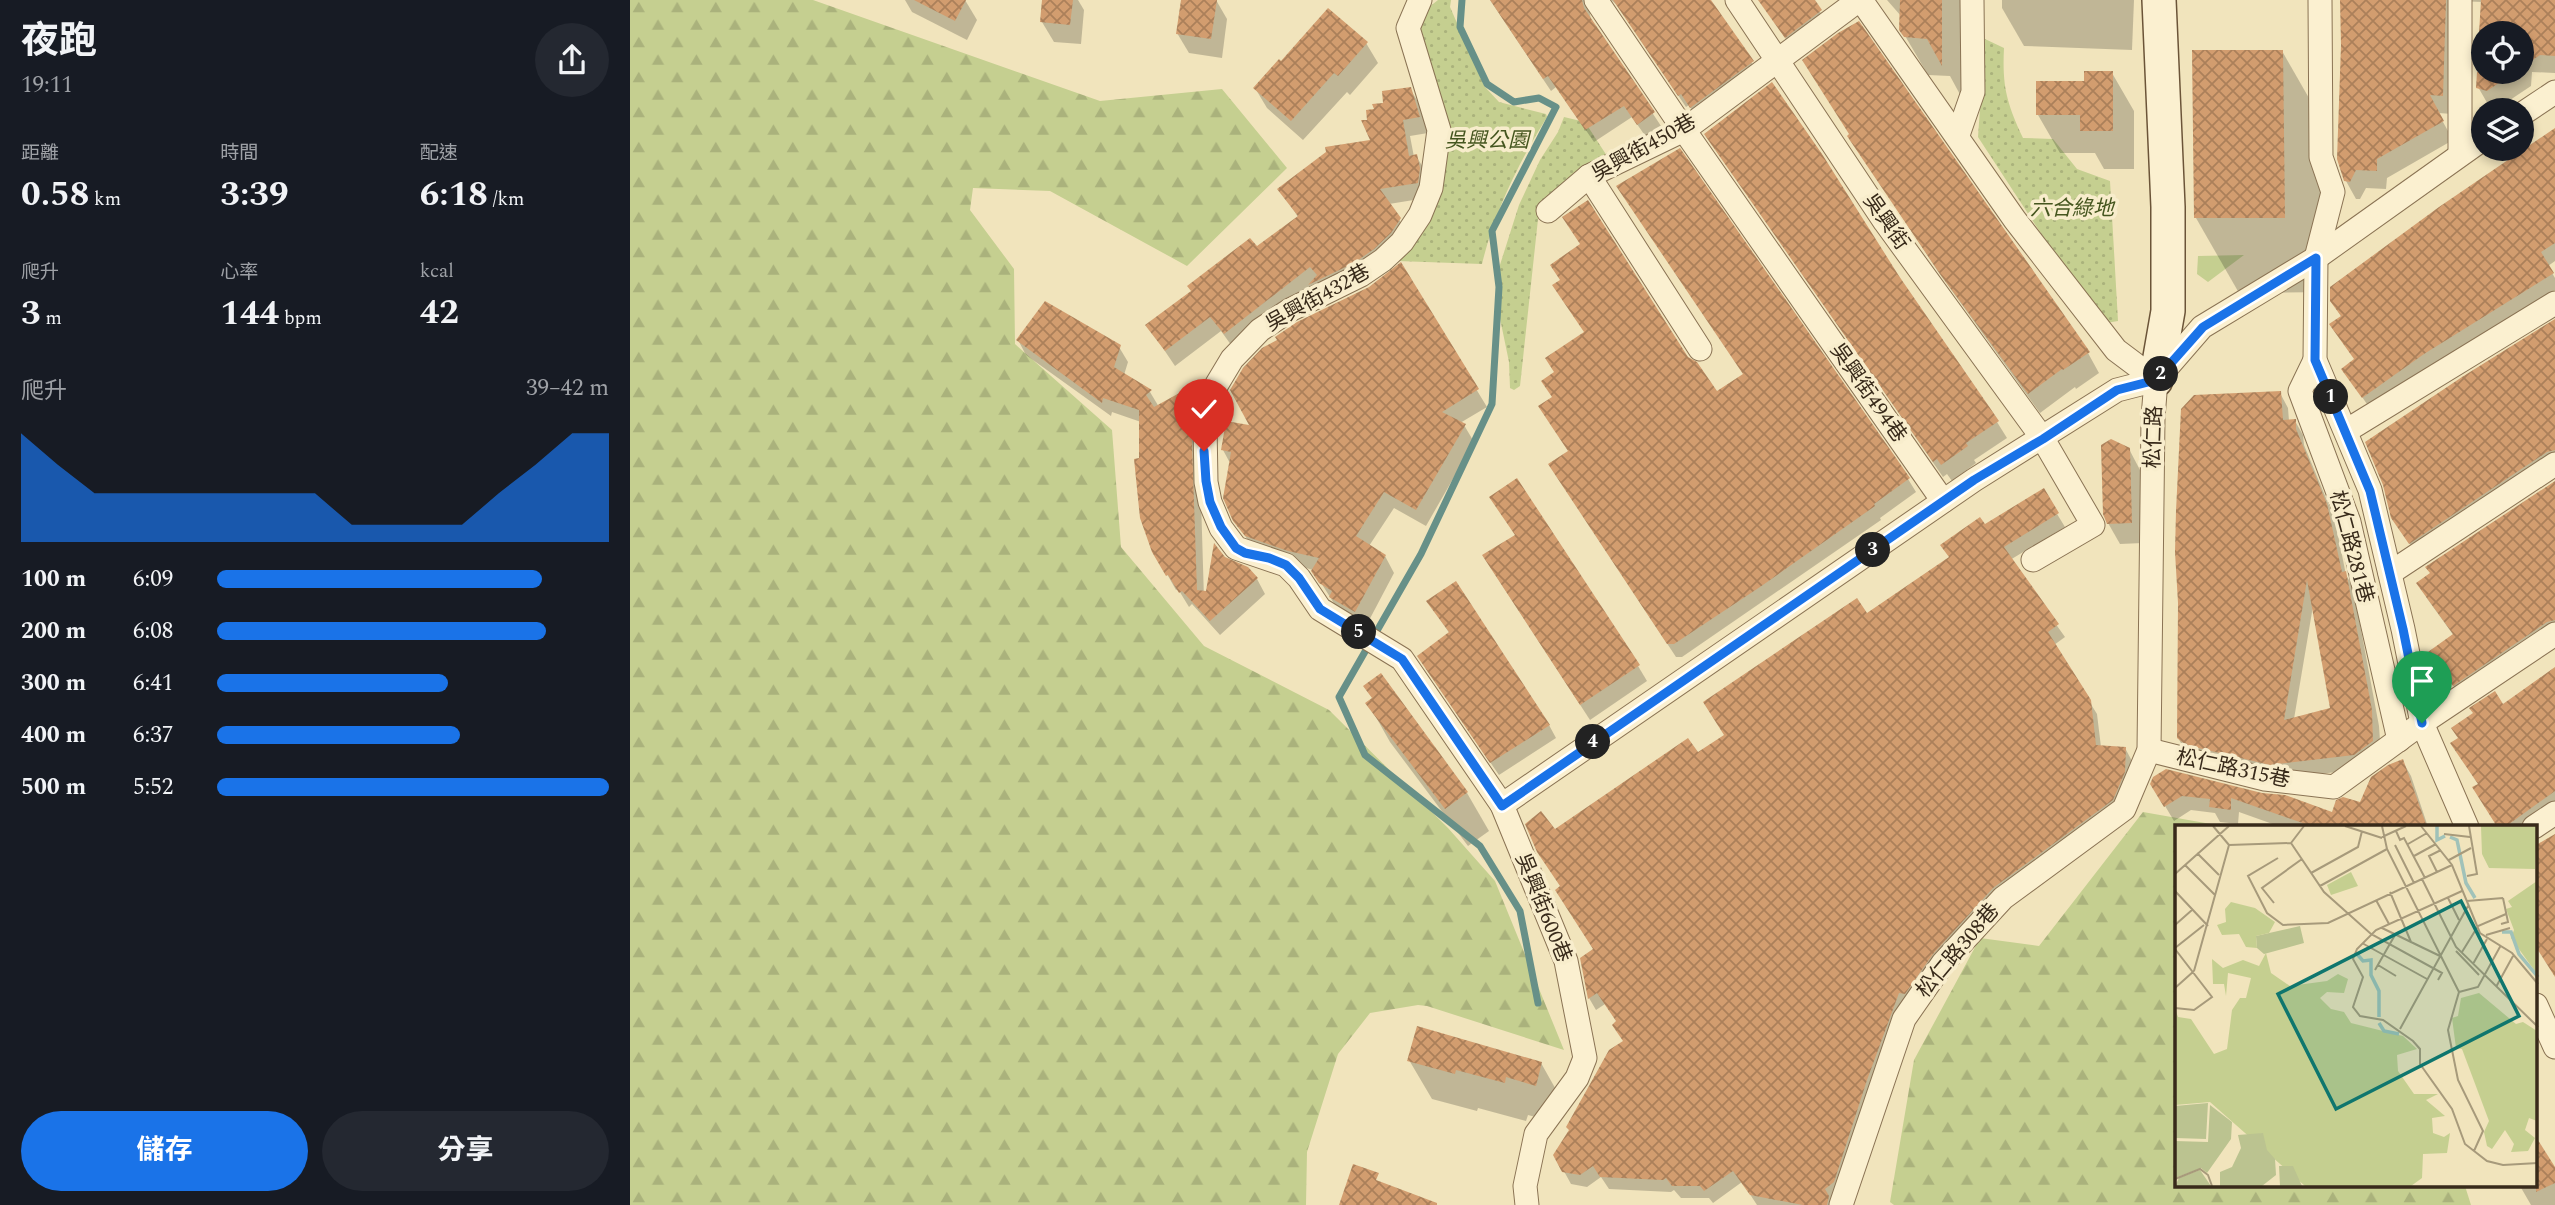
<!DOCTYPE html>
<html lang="zh-TW">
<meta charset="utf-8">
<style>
:root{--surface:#171b24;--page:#242831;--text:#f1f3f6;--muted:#9ea1a6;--accent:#1a73e8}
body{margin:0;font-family:Spectral,"Noto Sans TC",serif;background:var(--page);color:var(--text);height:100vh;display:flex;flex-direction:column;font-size:26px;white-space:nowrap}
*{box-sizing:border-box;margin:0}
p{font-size:23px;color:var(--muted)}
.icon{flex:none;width:38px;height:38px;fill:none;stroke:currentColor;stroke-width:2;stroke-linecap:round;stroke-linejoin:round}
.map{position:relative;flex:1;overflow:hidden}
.details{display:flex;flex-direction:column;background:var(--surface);width:630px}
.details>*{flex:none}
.fabs{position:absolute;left:1841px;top:21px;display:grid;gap:14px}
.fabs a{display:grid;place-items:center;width:63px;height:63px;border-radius:50%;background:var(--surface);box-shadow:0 4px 10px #0003;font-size:35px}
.pin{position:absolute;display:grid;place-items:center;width:60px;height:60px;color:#fff;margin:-72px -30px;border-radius:50% 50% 50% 0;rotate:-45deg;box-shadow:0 0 7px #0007}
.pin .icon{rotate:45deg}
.km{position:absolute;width:35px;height:35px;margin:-18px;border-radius:50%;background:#222;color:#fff;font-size:19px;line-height:35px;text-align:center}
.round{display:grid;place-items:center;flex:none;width:74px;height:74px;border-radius:37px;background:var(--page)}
.headline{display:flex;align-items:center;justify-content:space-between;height:119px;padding:0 21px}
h1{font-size:38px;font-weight:700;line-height:52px}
.stats{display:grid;grid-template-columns:repeat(3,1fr);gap:10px;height:119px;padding:7px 21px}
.stats div{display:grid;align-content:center}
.stats b{font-size:35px;font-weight:700}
.stats small{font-size:19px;font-weight:400}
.stats p{font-size:19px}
.chart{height:196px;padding:14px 21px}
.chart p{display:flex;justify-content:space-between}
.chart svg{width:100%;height:126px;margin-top:7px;fill:var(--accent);opacity:.7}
.button{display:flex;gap:14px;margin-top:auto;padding:14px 21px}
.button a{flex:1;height:80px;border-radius:42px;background:var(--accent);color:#fff;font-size:28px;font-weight:700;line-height:80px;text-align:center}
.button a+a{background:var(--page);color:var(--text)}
ul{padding:0 21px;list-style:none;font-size:23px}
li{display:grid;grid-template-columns:112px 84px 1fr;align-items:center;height:52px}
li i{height:18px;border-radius:9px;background:var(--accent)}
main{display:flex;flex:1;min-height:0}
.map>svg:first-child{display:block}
.green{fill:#c5cf90}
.forest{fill:url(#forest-firs)}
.park{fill:url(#park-dots)}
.shadow{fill:#0003;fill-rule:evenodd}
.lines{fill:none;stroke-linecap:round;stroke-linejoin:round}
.stream{stroke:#679088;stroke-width:7}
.building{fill:url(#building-cross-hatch);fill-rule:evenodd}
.street-casing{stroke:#8a7354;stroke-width:25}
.secondary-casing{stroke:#6b5438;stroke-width:36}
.street{stroke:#fbf0d0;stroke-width:23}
.secondary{stroke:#fbf0d0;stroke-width:33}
.route-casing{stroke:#fff;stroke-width:14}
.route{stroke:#1a73e8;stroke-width:9}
.labels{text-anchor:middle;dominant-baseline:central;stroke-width:7;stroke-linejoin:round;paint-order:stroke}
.park-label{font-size:21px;font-style:italic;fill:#45561f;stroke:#f8edcc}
.street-label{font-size:21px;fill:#382a1a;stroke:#f8edcc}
.inset-river{fill:none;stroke:#a0c2b9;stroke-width:3.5}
.inset-road{fill:none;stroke:#a79a7b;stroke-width:2}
.view{fill:#0f766e;fill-opacity:0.15;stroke:#0f766e;stroke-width:3.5}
.inset-edge{fill:none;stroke:#382a1a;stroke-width:3.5}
</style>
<main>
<section class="details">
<div class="headline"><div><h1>夜跑</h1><p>19:11</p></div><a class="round"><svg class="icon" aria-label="share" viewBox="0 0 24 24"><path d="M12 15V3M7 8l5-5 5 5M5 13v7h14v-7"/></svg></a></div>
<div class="stats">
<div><p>距離</p><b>0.58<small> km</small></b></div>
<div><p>時間</p><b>3:39</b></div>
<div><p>配速</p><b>6:18<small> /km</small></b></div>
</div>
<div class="stats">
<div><p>爬升</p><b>3<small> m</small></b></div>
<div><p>心率</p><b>144<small> bpm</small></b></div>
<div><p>kcal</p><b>42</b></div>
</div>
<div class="chart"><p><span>爬升</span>39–42 m</p>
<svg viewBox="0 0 160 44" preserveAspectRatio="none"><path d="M0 44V6L10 17L20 27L30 27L40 27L50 27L60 27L70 27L80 27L90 38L100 38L110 38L120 38L130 27L140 17L150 6L160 6V44z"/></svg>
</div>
<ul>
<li><b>100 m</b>6:09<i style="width:83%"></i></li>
<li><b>200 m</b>6:08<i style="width:84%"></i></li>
<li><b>300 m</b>6:41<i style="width:59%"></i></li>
<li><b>400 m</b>6:37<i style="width:62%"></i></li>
<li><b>500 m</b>5:52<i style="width:100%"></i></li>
</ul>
<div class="button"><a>儲存</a><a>分享</a></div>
</section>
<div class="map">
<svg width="1925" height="1205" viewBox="0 0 1925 1205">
<defs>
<pattern id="forest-firs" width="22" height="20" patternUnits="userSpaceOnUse" patternTransform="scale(1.75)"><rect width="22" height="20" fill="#c5cf90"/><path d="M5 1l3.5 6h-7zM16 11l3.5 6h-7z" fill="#aab27c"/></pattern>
<pattern id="park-dots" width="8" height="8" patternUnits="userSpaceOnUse" patternTransform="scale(1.75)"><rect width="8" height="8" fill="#c5cf90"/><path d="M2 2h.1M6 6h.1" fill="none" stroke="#aab27c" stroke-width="1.8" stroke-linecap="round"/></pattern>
<pattern id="building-cross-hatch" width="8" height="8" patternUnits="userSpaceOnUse" patternTransform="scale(1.75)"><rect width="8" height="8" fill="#d29d6f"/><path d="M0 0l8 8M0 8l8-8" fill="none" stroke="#ab805a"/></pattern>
</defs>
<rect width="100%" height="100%" fill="#f1e4bc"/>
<!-- green -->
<path class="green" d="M1614,255L1578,282L1567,274L1568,256Z"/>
<!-- forest -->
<g class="forest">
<path d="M0,0H183L470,101L592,89L657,168L557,266L420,191L343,188L340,210L384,269L385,344L482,430L491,547L574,646L699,710L818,828L865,881L934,1050L797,1006L788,1005L740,1013L708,1054L677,1152L676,1205H0Z"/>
<path d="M1513,812L1598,827H1547V1186H1835L1841,1205H1264L1260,1202L1284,1060L1350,938L1409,946Z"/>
</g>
<!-- park -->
<g class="park">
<path d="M808,0H821L820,7L855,87L869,102L916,114L917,117C888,164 865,210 852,264L767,261L808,197L820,136C797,99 794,59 788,16Z"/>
<path d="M1355,39L1374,48C1372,87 1377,103 1393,138L1423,139L1447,169L1480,181L1488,321L1470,324L1348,137Z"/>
<path d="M934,117L955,122L977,156L909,210L890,386L884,390L880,388L879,362L867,304L869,268L889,205L910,160L928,132Z"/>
</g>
<!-- shadow -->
<g class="shadow">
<path d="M275,0H335L347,20L337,40L282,12Z"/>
<path d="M414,0H448L454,10L451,44L424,42L412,22Z"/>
<path d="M552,0H586L597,19L592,58L559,53L547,33Z"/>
<path d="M860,0H972L959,8L961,20L1031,126L1016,137L1002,117L964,142L926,87L921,91Z"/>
<path d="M981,0H1080L1129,74L1068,120L1059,105L1056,107L987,5Z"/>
<path d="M1130,0H1182L1200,27L1165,53Z"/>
<path d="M1257,0H1332L1333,100L1320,76L1298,75L1271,29V16Z"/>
<path d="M1372,0H1504L1502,50L1394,46L1372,8Z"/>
<path d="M1712,0H1925V73L1902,72L1901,86L1868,108L1859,106L1848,87L1853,2L1825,1L1823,114L1808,113L1823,140L1757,178L1756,189L1736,188L1730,199H1726L1716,181ZM1853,33H1892V72H1853Z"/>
<path d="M1228,23L1458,353L1469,373L1446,389L1445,387L1410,413L1309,273L1219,136Z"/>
<path d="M736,43L748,63L720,95L717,92L673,140L637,108L625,88Z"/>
<path d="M1652,51L1695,126L1697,292L1609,293L1566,218Z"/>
<path d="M1482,73L1504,111V169H1474L1465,153H1430L1408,115L1456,83Z"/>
<path d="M780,89L790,105L798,133L780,136L784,157L786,156L796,172V198L759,204L779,235L604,349L591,331L545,366L518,326L668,217L650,189L742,141L739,121L746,111Z"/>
<path d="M1925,130V261L1918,266L1925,278V290L1801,367L1741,410L1713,369L1725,360L1712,318L1701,300Z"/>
<path d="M1087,150L1367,422L1377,438L1344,460L1346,463L1322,481L1317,474L1313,477Z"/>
<path d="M771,265L857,407L830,423L834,425L844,442L796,526L764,508L739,546L755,556L764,573L735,628L710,613L683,570L626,553L605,520L600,463L593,450L622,428L740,288Z"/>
<path d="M1925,321V465L1788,556L1771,531Z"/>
<path d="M388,340L489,347L498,362L494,375L520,392L529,407L573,383L581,397L564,423L569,432L574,599L594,558L627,579L635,594L590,635L562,604L559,607L548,589L546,590L524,551L511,460V422L482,412L481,416L396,355Z"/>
<path d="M1057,358L1087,394L1114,375L1278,479L1286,492L1250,518L1251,520L1052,657H1046L928,478L940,452Z"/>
<path d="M1650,393L1658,408L1659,421H1665L1673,435L1674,445L1705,520L1716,575L1723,587L1749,726L1751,756L1732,769L1647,779L1557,753L1548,738ZM1683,606L1702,710L1664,719Z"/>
<path d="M1499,449L1510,470L1513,543L1490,544L1478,523Z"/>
<path d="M1413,491L1435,527L1380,560L1435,637L1424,645L1467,714L1471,747L1495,748L1502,761L1489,813L1309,966L1203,1205H1127L1112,1182L1083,1203L1079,1198H1051L1044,1190L1041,1192L979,1189L971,1177L957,1187L941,1184L925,1155L994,1042L988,1023L975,1004L966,1010L959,998L964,950L932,887L925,831L1067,755L1096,736L1237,615L1320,558L1354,527Z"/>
<path d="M1925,491V636L1832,698L1809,666L1824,636L1796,597Z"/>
<path d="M886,536L1008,666L1017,681L960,720L863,571Z"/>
<path d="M798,602L919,725L926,738L869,775L796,669L820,634Z"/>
<path d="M1925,670V810L1902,827H1869L1853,802L1850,785L1829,739Z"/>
<path d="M738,703L837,793L859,831L838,846L760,742Z"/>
<path d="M1773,762L1781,776L1798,827H1651L1609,812L1608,824L1590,822L1585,813L1561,810L1544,821L1522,784L1703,814L1731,804Z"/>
<path d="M779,1060L911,1063L933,1102L928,1123L898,1115L896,1121L848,1108L847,1111L802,1099Z"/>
<path d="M1906,1141L1925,1171V1205H1901L1890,1186H1906Z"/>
</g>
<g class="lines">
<!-- stream -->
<path class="stream" d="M832,0L830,27L857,84L884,102L909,98L926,107L862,231L869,287L862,404L791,554L709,697L735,755L850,846L890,911L908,1003"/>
</g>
<!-- building -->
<g class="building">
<path d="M284,0H336L325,21Z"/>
<path d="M412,0H443L440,25L410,22Z"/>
<path d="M551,0H587L581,39L546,34Z"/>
<path d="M860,0H952L954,8L1025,112L1007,125L994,106L955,130L918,76L913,79Z"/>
<path d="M983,0H1081L1124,61L1060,108L1051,94L1048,96Z"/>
<path d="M1128,0H1185L1192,10L1155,38Z"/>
<path d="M1270,0H1312V66L1297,39L1274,37L1269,30Z"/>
<path d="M1710,0H1816L1813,96L1800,95L1814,121L1747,159V171L1726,170L1720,182L1714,181L1707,159L1711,45Z"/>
<path d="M1851,0H1925V56L1910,55L1892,67V33H1849Z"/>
<path d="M698,8L738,42L708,76L704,73L661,121L623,88L649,59L651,61Z"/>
<path d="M1229,21L1460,352L1433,370L1432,369L1398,394L1310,274L1217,136L1219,134L1172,60L1208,33Z"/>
<path d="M1562,50H1653L1655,218H1564Z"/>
<path d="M1454,71H1483V131H1450V115H1406V81H1454Z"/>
<path d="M1847,72H1885L1857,91L1846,88Z"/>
<path d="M1142,82L1192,154L1269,276L1369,421L1336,443L1338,446L1311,465L1307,459L1303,462L1074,134Z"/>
<path d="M781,87L790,117L773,120L779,156L787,154L790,168L788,183L750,189L771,218L761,233L744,249L724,263L678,285L687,275L680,267L594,334L580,317L535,351L515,325L561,291L557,286L620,238L627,246L668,216L647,189L696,152L695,147L740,140L731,120H737L736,110L744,109L742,104L753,103L752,91Z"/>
<path d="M1925,128V243L1911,252L1924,273L1794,354L1732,398L1711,369L1724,359L1699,324L1711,316L1700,301V287L1809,207Z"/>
<path d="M1050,148L1280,478L1244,504L1245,506L1130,587L1044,644H1037L918,464L938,451L908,406L922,397L911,381L924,372L915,358L954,332L922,285L930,280L920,265L950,244L932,217L958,200L1058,357L1067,362L1087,391L1113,374L986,186Z"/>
<path d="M771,262L849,389L812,412L836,424L786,510L754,492L726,536L756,555L725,612L699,597L702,591L689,583L681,571L689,558L658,551L615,536L603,521L593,498L601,452L591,450L596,421L619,425L600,390L613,368L632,348L647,340L645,337L667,322L739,287Z"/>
<path d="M415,301L491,345L484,367L522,390L516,395L524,407L573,380L554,411L561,415L567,590L576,591L584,543L595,557L618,567L628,578L580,621L552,591L549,593L538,575L536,576L522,552L510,518L504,459L509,458V410L473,398L472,403L386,340Z"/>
<path d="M1925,319V450L1917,452L1779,544L1761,518L1753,485L1735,442L1832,377Z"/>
<path d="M1651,391L1653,420L1666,419V429L1697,504L1712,572L1716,571L1742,710L1743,741L1724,755L1640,765L1556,745L1547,738L1548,603L1545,552L1546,511L1551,409L1564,395ZM1677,580L1700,708L1654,720Z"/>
<path d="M1481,439L1500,448L1502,523L1477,524L1473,514L1471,445Z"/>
<path d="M887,478L1010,665L950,705L852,555L885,535L859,497Z"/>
<path d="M1925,481V620L1917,622L1823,686L1798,652L1823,634L1786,583L1800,573L1795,567Z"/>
<path d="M1414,488L1429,513L1374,547L1429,624L1418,632L1461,700L1466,745L1496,747L1495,772L1483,800L1363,888L1303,954L1275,994L1269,993L1237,1080L1204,1182L1195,1189L1199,1196L1197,1205H1173L1120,1195L1103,1171L1074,1191L1070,1186H1042L1036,1178L1033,1180L970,1177L963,1166L950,1175L932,1172L923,1155L939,1130L936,1127L979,1050L993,1041L982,1025L986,1021L967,993L958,999L950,958L963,949L925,890L930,886L907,852L895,824L911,811L925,829L1058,738L1068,752L1094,735L1073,702L1227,598L1237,613L1319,557L1310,545L1350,517L1355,524Z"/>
<path d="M826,581L920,725L860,763L787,656L819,632L796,601Z"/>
<path d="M1925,667V791L1875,827L1866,825L1842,787L1848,784L1820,743L1828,738L1821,728L1843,713L1839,708L1865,691L1873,704Z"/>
<path d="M751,673L838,792L815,809L735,703L742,698L733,686Z"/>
<path d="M1773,759L1797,827H1684L1601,798V810L1579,807L1580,799L1552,796L1534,807L1520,784L1523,777L1536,769L1632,793L1655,795L1702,812L1706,800L1713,797L1730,802L1741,777L1758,765Z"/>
<path d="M1925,834V977L1906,947V845Z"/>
<path d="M787,1026L912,1062L906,1086L876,1077L875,1083L826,1070L825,1074L777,1061Z"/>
<path d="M1906,1137L1925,1167V1183L1906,1192Z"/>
<path d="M723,1164L749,1173L746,1180L807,1203V1205H709Z"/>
</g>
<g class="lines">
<defs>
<g id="street">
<path d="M790,0L778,28L809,130L801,188L790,215L772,242L753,260L731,275L660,310L630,330L602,359L587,384L580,403L575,425L576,482L580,502L591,528L606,548L656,565L669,578L690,609L772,659L872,805L936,961L955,1058L947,1078L906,1134L895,1186L897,1205"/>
<path d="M966,0L1054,130L1313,501"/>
<path d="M1107,0L1255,222L1413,439L1463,525L1403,560"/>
<path d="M1231,0L1385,220L1486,350L1526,380"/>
<path d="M1690,0L1691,157L1703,192L1686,258L1685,360L1740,490L1773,629L1792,723L1837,827"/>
<path d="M1830,0V154"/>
<path d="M1892,114L1925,92"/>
<path d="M1328,135L1343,92L1342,0"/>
<path d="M959,176L1070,349"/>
<path d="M918,211L959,176L1054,130L1229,0"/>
<path d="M1685,360L1670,391L1719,522L1769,740"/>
<path d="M1716,431L1925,303"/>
<path d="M1760,573L1925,464"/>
<path d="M1519,750L1635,779L1704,787L1792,723L1925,634"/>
<path d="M872,805L1344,480L1487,390L1526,380L1572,327L1686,258L1853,139"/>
<path d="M1904,827L1925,813"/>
<path d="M1906,1005L1925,1047"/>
<path d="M1211,1205L1274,1019L1313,963L1373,898L1494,809L1519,750L1523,418L1526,380"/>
</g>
<path id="secondary" d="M1526,380L1538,311V207L1529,0"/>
</defs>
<!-- street casing -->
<use href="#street" class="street-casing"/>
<!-- secondary casing -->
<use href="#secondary" class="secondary-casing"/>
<!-- street -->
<use href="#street" class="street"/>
<!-- secondary -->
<use href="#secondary" class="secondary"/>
</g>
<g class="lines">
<defs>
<path id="route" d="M574,451L576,481L580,502L591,527L606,548L615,553L639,558L656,565L669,578L690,609L772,659L872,806L1344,480L1413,439L1487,390L1526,380L1573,327L1686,258L1685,360L1740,491L1773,629L1792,723"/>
</defs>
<!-- route casing -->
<use href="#route" class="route-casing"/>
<!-- route -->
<use href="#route" class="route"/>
</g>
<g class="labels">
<!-- park labels -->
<g class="park-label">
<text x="857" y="141">吳興公園</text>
<text x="1442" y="209">六合綠地</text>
</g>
<!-- street labels -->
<g class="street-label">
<text transform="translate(1014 148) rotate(-29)">吳興街450巷</text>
<text transform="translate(1256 222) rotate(55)">吳興街</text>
<text transform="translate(688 298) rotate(-29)">吳興街432巷</text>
<text transform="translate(1238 393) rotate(55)">吳興街494巷</text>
<text transform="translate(1524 437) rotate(-88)">松仁路</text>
<text transform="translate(1721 547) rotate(75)">松仁路281巷</text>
<text transform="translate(1603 769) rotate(12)">松仁路315巷</text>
<text transform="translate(913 908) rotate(68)">吳興街600巷</text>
<text transform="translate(1328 951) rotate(-50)">松仁路308巷</text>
</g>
</g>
<!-- overview -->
<g transform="translate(1545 825)">
<rect width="362" height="362" fill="#f1e4bc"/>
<path d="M176,47L183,61L156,70L152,60Z" fill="#c5cf90"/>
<path d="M306,1H362L360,44L314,43L307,29ZM362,56V149L336,113L339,105L331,84L337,82L333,76ZM91,128L96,148L115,161L152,156L163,149L173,154L169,168L152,167L145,173L156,184L169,187L176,198L228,211L242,224L222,230L223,246L239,269H263L251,275L270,291L257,293L258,308L269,312L275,308L272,328L248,329L247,353L236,361H130L35,277L0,280V184L3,192L16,194L39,229L52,224L57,185L65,173H71L76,153L53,148L51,171L49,159H38L37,134L48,143L68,135L84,141ZM304,168L341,199L348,197L362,206V296L354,293L350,305L360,313L353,326L336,327L339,319L330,305L317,324L312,321L309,307L314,296L287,224L281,223L277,193L283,191L286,173Z" fill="#c5cf90"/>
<path d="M125,101L129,118L89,129L82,123L81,111ZM33,278L31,314L0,313V281ZM35,280L57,297L56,314L32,348L26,343L0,353V316L33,317ZM88,308L92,325L100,334L101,350L87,361H45V347L57,342L66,323L63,310ZM104,341H118L127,361H105ZM25,345L36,361H0L4,353Z" fill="#bbc390"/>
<path d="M56,77L80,83L100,97L94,108L81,111L82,123L71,122L64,109L47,110L42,100L51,97L50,84Z" fill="#c5cf90"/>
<path class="inset-river" d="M262,1V15L270,11M275,12L282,15L291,58L300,73M327,107H336L344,129L363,152M182,129L188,136L196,135V150L204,166V192M204,198L209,206L224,209"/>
<path class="inset-road" d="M38,1L54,20M170,1L207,13M207,1L212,24L284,167M246,1L277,40L305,108L337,128L363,159M221,6L225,15L229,13L250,53M269,9L295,12M207,12L231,1M116,18L149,67L196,109L267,148L263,155M116,18L129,1M233,19L252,8M54,20L116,18M220,20L239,58M22,28L44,50M239,31L261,19M103,33L73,51L92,88L108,100L153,98L277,40M274,35L296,23M10,40L40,70M262,47L254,31L266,25M136,48L183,22L187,6M0,49L54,1M292,51L302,49L294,1M247,54L281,122L363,202M145,61L212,24M0,66L33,101M287,66L201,105L182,124L178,134L188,152L178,182L185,191L208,195L238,216L245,224V239L277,284L290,319L312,336L328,340L363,338M215,67L236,117M273,73L284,95M201,75L214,99M292,76L328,73M99,78L87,63L127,34M326,99L333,97L328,73M0,100L17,85M207,103L265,131M311,110L335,103M187,118L252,154M0,123L29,100M0,124L37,172L19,185L0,183M281,126L304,150M287,127L303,101L331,89M298,139L312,114M203,140L221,151M200,145L220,110M19,146L54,20M321,162L338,131M0,163L19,146M284,167L273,205L283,255L308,306L299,326M284,167L303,162L326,120M225,204L293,81M0,354L25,344L33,350L37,361"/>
<path class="view" d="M286,76L344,191L161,284L103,169Z"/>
<rect width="362" height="362" class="inset-edge"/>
</g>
</svg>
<div class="fabs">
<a><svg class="icon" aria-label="locate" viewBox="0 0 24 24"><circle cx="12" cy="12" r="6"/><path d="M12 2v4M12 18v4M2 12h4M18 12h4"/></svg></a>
<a><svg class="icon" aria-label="layers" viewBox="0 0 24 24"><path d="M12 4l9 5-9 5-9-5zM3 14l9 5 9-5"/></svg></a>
</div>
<div class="pin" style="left:1792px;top:723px;background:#1e9e55"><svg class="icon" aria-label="arrive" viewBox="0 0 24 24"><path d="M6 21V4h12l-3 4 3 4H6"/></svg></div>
<div class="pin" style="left:574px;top:451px;background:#d93025"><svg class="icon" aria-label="check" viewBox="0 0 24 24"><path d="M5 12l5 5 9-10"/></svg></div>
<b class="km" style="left:1701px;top:397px">1</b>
<b class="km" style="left:1531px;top:374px">2</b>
<b class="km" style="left:1243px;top:550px">3</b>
<b class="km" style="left:963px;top:742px">4</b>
<b class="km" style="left:729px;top:632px">5</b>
</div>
</main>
